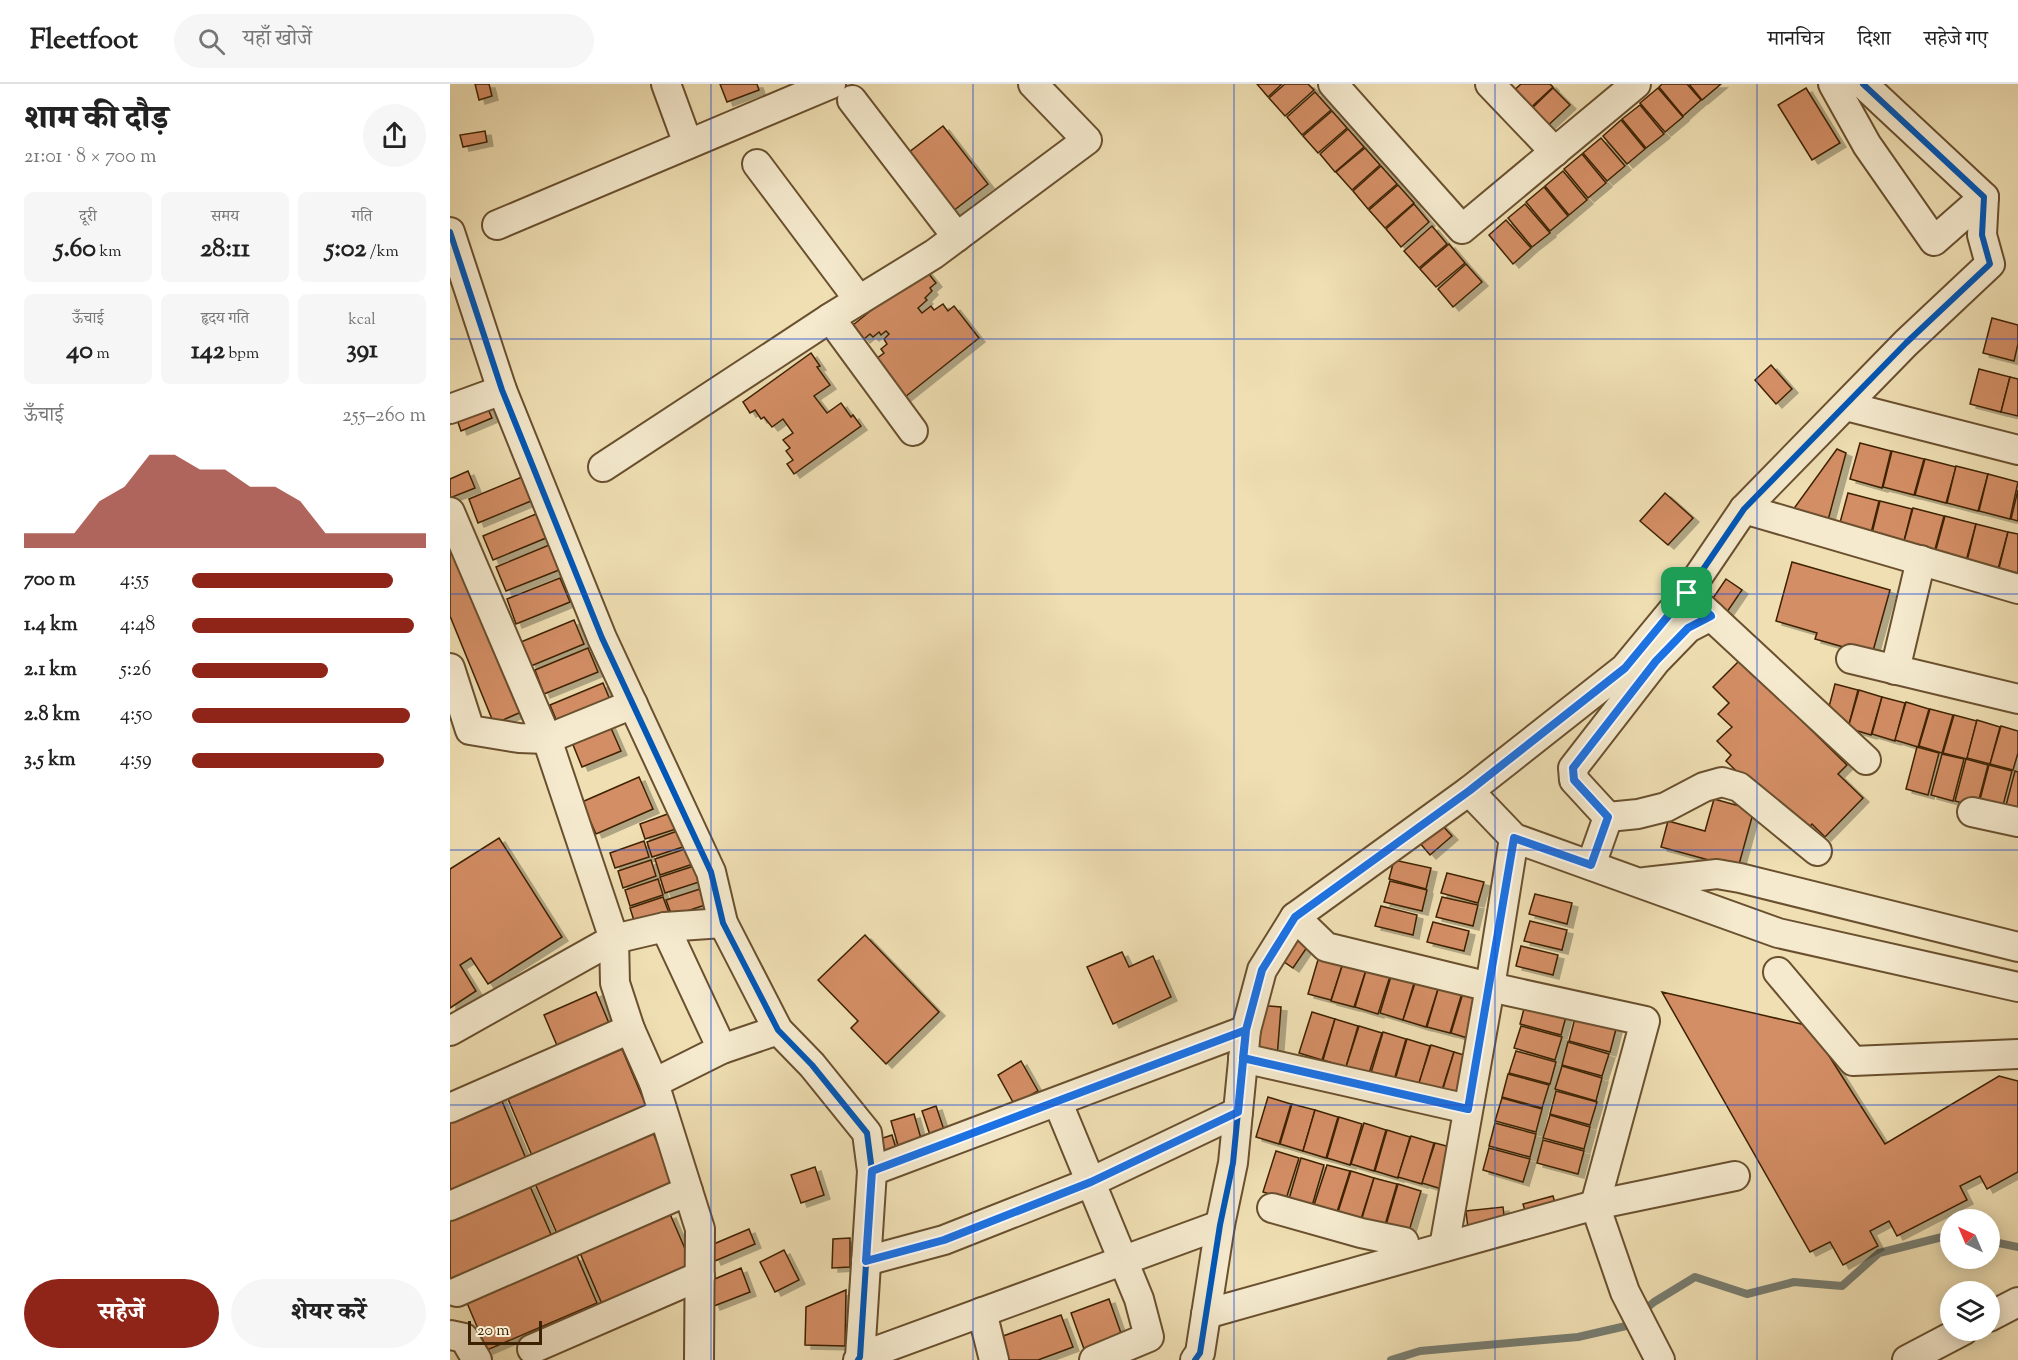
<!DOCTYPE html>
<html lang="hi">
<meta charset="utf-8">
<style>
:root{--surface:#fff;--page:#f6f6f6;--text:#222;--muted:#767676;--line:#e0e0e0;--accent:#8f2418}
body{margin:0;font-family:"Sorts Mill Goudy","Noto Serif Devanagari",serif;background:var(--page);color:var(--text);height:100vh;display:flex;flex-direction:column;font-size:22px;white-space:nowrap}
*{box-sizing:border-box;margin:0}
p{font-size:20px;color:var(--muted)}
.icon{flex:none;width:33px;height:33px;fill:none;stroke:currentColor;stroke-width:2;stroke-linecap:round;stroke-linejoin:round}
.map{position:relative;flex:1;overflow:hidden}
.details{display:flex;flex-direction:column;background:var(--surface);width:450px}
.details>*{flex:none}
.needle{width:39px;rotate:316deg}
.tools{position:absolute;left:1490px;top:1125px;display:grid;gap:12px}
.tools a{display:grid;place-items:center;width:60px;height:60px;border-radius:50%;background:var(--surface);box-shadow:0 3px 15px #0003;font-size:30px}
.scale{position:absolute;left:18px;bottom:15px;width:74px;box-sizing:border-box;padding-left:6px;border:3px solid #3d2103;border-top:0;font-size:16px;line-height:21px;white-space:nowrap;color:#3d2103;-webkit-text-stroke:4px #f5eace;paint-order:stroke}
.pin{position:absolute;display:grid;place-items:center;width:51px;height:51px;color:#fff;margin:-26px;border-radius:12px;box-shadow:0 3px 9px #0006}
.round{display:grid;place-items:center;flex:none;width:63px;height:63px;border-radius:32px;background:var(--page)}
.summary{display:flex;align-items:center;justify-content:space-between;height:102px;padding:0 24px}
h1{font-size:33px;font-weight:800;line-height:45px}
.figures{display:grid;grid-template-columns:repeat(3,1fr);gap:9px;height:102px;padding:6px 24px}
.figures div{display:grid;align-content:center;border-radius:9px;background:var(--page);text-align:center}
.figures b{font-size:26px;font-weight:800}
.figures small{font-size:16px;font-weight:400}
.figures p{font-size:16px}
.chart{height:168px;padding:12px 24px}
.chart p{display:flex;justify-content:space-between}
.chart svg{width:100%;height:108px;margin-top:6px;fill:var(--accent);opacity:.7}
.button{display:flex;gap:12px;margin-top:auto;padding:12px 24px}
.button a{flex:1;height:69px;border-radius:36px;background:var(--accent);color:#fff;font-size:24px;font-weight:800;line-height:69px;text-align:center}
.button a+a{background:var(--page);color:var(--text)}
ul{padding:0 24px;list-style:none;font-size:20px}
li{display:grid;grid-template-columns:96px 72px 1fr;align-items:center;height:45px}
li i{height:15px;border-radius:8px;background:var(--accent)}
header{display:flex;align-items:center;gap:36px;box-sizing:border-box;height:84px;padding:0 30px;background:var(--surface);border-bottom:2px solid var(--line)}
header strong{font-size:28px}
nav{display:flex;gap:33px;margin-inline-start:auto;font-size:21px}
.search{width:420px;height:54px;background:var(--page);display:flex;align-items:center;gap:15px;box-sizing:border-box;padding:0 21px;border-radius:33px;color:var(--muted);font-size:22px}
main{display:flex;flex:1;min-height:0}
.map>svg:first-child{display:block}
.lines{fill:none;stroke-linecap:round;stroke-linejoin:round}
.stream{stroke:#787d70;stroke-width:8}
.building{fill:#d48e65;stroke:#3d2103;stroke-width:1.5;filter:url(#shadow)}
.minor-casing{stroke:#6a502f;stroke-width:32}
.minor{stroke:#f5eace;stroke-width:28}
.cycleway-casing{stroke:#f5eace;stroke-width:10}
.cycleway{stroke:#0057b8;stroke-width:6}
.route-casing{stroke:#fff;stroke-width:12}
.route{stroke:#1a73e8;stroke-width:8}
.grid{fill:none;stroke:#1d4ed8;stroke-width:1.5;stroke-opacity:0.55}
</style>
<header>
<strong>Fleetfoot</strong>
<div class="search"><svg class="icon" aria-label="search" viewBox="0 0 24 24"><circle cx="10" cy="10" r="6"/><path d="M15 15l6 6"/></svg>यहाँ खोजें</div>
<nav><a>मानचित्र</a><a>दिशा</a><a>सहेजे गए</a></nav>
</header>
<main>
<section class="details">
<div class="summary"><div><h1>शाम की दौड़</h1><p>21:01 · 8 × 700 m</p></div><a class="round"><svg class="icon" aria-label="share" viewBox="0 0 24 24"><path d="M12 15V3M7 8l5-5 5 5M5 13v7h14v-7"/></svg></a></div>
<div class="figures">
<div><p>दूरी</p><b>5.60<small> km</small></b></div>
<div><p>समय</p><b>28:11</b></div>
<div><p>गति</p><b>5:02<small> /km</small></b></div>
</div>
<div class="figures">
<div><p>ऊँचाई</p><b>40<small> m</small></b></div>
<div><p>हृदय गति</p><b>142<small> bpm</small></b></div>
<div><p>kcal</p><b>391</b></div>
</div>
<div class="chart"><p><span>ऊँचाई</span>255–260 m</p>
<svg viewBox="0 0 160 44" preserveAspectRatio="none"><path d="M0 44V38L10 38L20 38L30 25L40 19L50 6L60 6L70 12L80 12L90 19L100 19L110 25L120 38L130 38L140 38L150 38L160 38V44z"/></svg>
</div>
<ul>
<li><b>700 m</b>4:55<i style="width:86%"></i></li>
<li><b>1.4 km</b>4:48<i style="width:95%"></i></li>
<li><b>2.1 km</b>5:26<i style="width:58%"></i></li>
<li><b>2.8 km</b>4:50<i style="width:93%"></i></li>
<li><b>3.5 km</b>4:59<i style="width:82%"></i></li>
</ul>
<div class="button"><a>सहेजें</a><a>शेयर करें</a></div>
</section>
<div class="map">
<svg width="1568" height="1276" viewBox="0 0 1568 1276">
<defs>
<filter id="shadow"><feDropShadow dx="6" dy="4" stdDeviation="0" flood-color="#0004"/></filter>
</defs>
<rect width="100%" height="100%" fill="#efdfb3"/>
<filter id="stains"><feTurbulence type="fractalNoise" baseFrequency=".00333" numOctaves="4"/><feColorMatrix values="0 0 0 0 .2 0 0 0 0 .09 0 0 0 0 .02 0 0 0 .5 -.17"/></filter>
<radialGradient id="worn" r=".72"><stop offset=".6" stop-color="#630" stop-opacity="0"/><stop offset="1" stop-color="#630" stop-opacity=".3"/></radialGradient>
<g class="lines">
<!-- stream -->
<g class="stream">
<path d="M1539,1157L1568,1163"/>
<path d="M1192,1228L1204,1218L1245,1193L1297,1210L1344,1198L1392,1202L1429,1169L1500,1151"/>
<path d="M941,1276L970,1267L1128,1253L1176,1242L1183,1236"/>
</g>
</g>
<!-- building -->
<g class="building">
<path d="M25,0H39L42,12L29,16Z"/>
<path d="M270,0H307L309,6L277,18Z"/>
<path d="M807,0H832L818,13Z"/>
<path d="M835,0H858L864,6L835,32L819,14Z"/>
<path d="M1071,0H1100L1103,3L1075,29L1059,11Z"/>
<path d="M1212,0H1237L1251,16L1233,32L1209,3Z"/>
<path d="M1239,0H1271L1252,16Z"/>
<path d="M1103,4L1120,21L1092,47L1076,30Z"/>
<path d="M1208,4L1233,33L1215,48L1190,19Z"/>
<path d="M1356,4L1390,59L1362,76L1328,21Z"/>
<path d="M865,8L881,26L852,51L837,33Z"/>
<path d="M1190,21L1214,50L1196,64L1172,35Z"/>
<path d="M882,27L897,44L868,69L853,52Z"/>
<path d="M1171,36L1195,65L1177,80L1153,52Z"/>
<path d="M493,42L538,100L503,127L458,69Z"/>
<path d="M898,45L914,63L885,88L870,70Z"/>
<path d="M35,47L37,58L13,63L10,51Z"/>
<path d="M1151,54L1175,82L1157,97L1133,69Z"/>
<path d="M915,64L930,81L902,106L886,88Z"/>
<path d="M1132,70L1156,99L1138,114L1114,85Z"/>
<path d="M931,82L947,100L918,125L903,107Z"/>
<path d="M1113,87L1137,116L1119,131L1095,102Z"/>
<path d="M948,101L964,119L935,144L919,126Z"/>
<path d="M1094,103L1118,132L1100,147L1076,118Z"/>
<path d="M964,120L979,138L951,163L936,145Z"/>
<path d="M1075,120L1100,149L1082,163L1058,134Z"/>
<path d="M1056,136L1081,164L1063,180L1039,151Z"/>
<path d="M982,142L997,160L969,184L954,167Z"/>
<path d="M999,160L1015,179L986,203L970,185Z"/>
<path d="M1016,180L1032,198L1003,223L988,205Z"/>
<path d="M474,184L486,199L480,204L482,207L475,214L477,216L468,224L472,229L481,222L484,226L493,220L498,227L504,222L529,254L455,313L426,275L434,269L431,265L437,260L434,255L439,250L436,247L431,251L429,248L423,253L420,250L414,255L403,241Z"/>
<path d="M1542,234L1568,241V260L1564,277L1533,269Z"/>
<path d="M361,269L370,282L367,283L380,301L364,312L377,329L391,319L401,333L403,331L411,342L344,390L337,380L343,376L336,367L340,364L333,356L343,349L333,335L322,343L314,333L311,335L305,326L300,329L293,318Z"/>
<path d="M1321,281L1342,305L1326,320L1305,296Z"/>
<path d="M1529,285L1560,293L1551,328L1520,320Z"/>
<path d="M1560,293L1568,295V332L1551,328Z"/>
<path d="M35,318L42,334L11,347L5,330Z"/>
<path d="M1410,359L1441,367L1432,404L1400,395Z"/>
<path d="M1387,365L1396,369L1377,440L1340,430Z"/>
<path d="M1442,367L1474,375L1464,411L1433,403Z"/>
<path d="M1475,375L1506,383L1496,419L1465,411Z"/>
<path d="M1506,382L1538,390L1528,427L1497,419Z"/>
<path d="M18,387L25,404L0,414V395Z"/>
<path d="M1538,390L1568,398L1560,435L1529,427Z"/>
<path d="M72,393L81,417L28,439L19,415Z"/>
<path d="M1568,406V437L1561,435Z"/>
<path d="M1215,409L1243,434L1218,461L1190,437Z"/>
<path d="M1398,409L1429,417L1420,453L1388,446Z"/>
<path d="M1430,417L1462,425L1453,461L1421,453Z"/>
<path d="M1463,424L1494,432L1484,469L1453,461Z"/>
<path d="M86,430L96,454L43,476L33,452Z"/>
<path d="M1495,432L1526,440L1516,477L1485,469Z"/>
<path d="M0,434L78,625L44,640L0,532Z"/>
<path d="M1526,440L1558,448L1548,485L1517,477Z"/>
<path d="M1558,448L1568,450V489L1549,484Z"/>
<path d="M99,461L109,486L56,507L46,483Z"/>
<path d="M1342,478L1440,506L1423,567L1399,560L1397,564L1365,555L1367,549L1326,537Z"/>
<path d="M110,494L120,518L66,540L57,515Z"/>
<path d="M1276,495L1292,506L1277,528L1261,517Z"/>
<path d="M124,536L134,560L81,582L71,558Z"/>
<path d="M138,564L148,588L94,610L85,586Z"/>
<path d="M1290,576L1397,681L1388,690L1413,714L1375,753L1362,740L1352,751L1276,677L1281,671L1267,657L1282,643L1268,630L1279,619L1263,603Z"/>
<path d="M153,599L163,623L110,645L100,621Z"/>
<path d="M1385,600L1408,606L1398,644L1375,638Z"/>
<path d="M1409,606L1432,613L1421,651L1398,644Z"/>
<path d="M1432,613L1455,619L1445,657L1422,650Z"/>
<path d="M1456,618L1479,625L1468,663L1445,656Z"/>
<path d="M1480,625L1503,631L1492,669L1469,662Z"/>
<path d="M1504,631L1527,637L1517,675L1493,669Z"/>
<path d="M157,635L171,667L132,683L119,651Z"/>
<path d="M1527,636L1550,643L1540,680L1517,674Z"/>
<path d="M1551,642L1568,647V669L1563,686L1540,680Z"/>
<path d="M1467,663L1489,669L1478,711L1456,705Z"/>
<path d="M1492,670L1514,675L1503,717L1481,711Z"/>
<path d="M1516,675L1538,681L1527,723L1505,717Z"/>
<path d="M1539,681L1562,687L1551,729L1528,723Z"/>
<path d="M1565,687L1568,688V733L1554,729Z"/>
<path d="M189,693L203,725L146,750L132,718Z"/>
<path d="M1264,715L1304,726L1288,784L1211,763L1218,737L1255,747Z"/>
<path d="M223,728L229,744L195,755L190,740Z"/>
<path d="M990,739L1002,752L980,771L969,758Z"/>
<path d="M230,746L236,762L202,773L197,758Z"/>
<path d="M49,754L112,853L38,900L21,874L10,881L26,907L0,924V785Z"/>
<path d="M194,757L199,773L165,784L160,769Z"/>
<path d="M238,764L243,780L210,791L205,775Z"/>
<path d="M201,776L206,792L173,804L168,787Z"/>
<path d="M944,776L981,784L976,805L939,795Z"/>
<path d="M244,782L249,798L215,809L210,793Z"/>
<path d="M997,789L1034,798L1028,819L991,809Z"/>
<path d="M208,795L213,811L180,822L175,806Z"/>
<path d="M940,797L977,806L972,827L934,818Z"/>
<path d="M250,805L255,821L222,832L216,816Z"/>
<path d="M1085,810L1122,819L1117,840L1079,830Z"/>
<path d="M213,813L219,829L185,840L180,824Z"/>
<path d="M992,813L1028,821L1023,842L986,833Z"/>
<path d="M931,822L967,831L963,851L925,842Z"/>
<path d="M1080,837L1117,846L1112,866L1074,857Z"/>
<path d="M983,838L1019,847L1014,867L977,858Z"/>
<path d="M847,842L864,853L843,884L827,873Z"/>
<path d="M415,851L489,928L436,980L401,944L408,937L368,896Z"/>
<path d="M1071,862L1108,871L1103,891L1066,882Z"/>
<path d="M672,868L679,883L703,872L721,913L663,940L637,883Z"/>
<path d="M870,869L894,876L881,916L858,910Z"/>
<path d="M894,876L917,883L904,923L881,917Z"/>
<path d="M917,883L941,889L928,930L905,923Z"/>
<path d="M942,889L965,896L953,936L930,929Z"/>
<path d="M966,896L989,902L976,943L953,936Z"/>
<path d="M989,902L1012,909L1000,949L977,943Z"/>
<path d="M146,908L161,944L109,966L94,931Z"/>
<path d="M1212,908L1360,942L1435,1060L1549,992L1568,997V1088L1537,1105L1530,1092L1510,1102L1517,1116L1447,1152L1439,1137L1420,1147L1428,1162L1393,1181L1380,1158L1360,1168Z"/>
<path d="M1013,909L1036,915L1024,956L1001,949Z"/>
<path d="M1076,917L1117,929L1111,951L1070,940Z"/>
<path d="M807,921L831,923L827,974L803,972Z"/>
<path d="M862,928L885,935L872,976L849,969Z"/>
<path d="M1125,934L1166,945L1160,968L1119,957Z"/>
<path d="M885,935L908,942L896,983L873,976Z"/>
<path d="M909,942L932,949L919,989L896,983Z"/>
<path d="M1071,942L1112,953L1105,976L1064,964Z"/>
<path d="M933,948L956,955L944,996L921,989Z"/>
<path d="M957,955L980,962L968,1003L945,996Z"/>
<path d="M1118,958L1159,970L1152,992L1112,981Z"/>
<path d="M981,961L1004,968L991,1009L968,1002Z"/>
<path d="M172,965L197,1024L83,1074L58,1015Z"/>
<path d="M1066,967L1106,978L1100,1000L1059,989Z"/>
<path d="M1004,968L1027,975L1015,1015L992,1008Z"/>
<path d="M571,977L588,1007L564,1020L548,991Z"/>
<path d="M1112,982L1152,994L1146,1017L1105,1005Z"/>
<path d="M1058,990L1099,1001L1092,1024L1052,1013Z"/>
<path d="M1106,1007L1147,1018L1140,1041L1100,1030Z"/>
<path d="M49,1010L77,1077L0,1110V1031Z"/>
<path d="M818,1013L841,1020L829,1060L806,1053Z"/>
<path d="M1052,1014L1092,1025L1086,1048L1045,1037Z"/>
<path d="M842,1020L865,1026L853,1067L830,1060Z"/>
<path d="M486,1022L497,1055L483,1060L472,1027Z"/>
<path d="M865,1026L888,1033L876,1074L853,1067Z"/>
<path d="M464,1030L474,1065L451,1072L441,1037Z"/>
<path d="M1100,1031L1140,1043L1134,1065L1093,1054Z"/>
<path d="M889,1033L912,1040L900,1081L877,1074Z"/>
<path d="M914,1039L936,1046L924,1087L901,1080Z"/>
<path d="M1045,1039L1086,1050L1080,1073L1039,1062Z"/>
<path d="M201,1044L226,1103L109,1154L83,1095Z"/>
<path d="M937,1046L960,1053L948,1094L925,1087Z"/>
<path d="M442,1051L448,1071L430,1077L424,1057Z"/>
<path d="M961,1052L984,1059L972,1100L948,1093Z"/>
<path d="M1093,1056L1134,1067L1128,1090L1087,1079Z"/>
<path d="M985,1059L1008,1065L995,1106L972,1099Z"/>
<path d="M1039,1064L1080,1075L1073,1098L1033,1086Z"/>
<path d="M826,1067L849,1074L836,1115L813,1108Z"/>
<path d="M851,1074L874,1081L862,1122L839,1115Z"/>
<path d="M877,1081L900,1087L887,1128L864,1121Z"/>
<path d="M365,1083L374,1111L351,1119L341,1091Z"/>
<path d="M901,1087L924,1094L911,1135L888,1128Z"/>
<path d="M924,1094L947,1100L935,1141L912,1134Z"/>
<path d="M79,1100L103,1155L0,1200V1134Z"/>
<path d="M948,1100L971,1107L959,1147L936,1141Z"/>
<path d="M1103,1112L1107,1126L1077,1134L1073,1120Z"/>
<path d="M1053,1123L1055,1141L1018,1145L1016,1127Z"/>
<path d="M220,1130L242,1181L152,1220L130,1169Z"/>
<path d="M299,1145L305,1160L265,1177L259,1162Z"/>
<path d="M400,1154V1183L382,1184L383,1155Z"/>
<path d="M334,1166L349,1196L325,1208L310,1178Z"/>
<path d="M127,1172L147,1219L37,1266L17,1219Z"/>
<path d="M291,1184L300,1208L264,1222L255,1199Z"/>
<path d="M396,1206L395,1262L355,1261L356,1223Z"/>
<path d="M659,1215L672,1252L634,1265L621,1229Z"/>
<path d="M611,1231L623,1263L588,1276H549L542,1256Z"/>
</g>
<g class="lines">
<defs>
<g id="minor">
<path d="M216,0L238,60"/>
<path d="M883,0L1012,145L1186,0"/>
<path d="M1040,0L1105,68"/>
<path d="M1383,0L1417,61L1484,157L1534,113"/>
<path d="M402,16L507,153"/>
<path d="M307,80L409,216"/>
<path d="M47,141L381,0"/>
<path d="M0,148L52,306L152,554L261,788L273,839L328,946L362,981L417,1049L422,1087L410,1273L408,1276"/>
<path d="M380,234L463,347"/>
<path d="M1396,322L1568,366"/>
<path d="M0,325L52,306"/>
<path d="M153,383L380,234L484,170L637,56L583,0"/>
<path d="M1294,425L1568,505"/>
<path d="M0,428L97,655L164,855L165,899L180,945L204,999L250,1145L249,1276"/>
<path d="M1248,520L1416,676"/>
<path d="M1401,575L1568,615"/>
<path d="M0,584L20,646L69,654L97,655L183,620"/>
<path d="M1445,586L1471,476"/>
<path d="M1019,707L1064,754L1328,849L1568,903"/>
<path d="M1522,728L1568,738"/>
<path d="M1158,733L1188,730L1216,723L1254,703L1272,698L1289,703L1367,767"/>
<path d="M1141,781L1158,733L1124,696L1123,684L1206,577L1238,544L1261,532"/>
<path d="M1195,798L1267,790L1290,794L1568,863"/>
<path d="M845,833L876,863L1040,903L1195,937L1145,1121L1175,1208L1210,1276"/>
<path d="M215,843L272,965"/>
<path d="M1328,888L1403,977L1568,970"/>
<path d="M0,947L164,855L215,843L273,839"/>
<path d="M793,974L1018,1025"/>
<path d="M204,999L272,965L328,946"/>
<path d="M608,1019L689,1215L699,1253L644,1276"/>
<path d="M0,1024L180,945"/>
<path d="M422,1087L796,946"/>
<path d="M0,1122L212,1030"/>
<path d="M822,1124L911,1149L954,1158"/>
<path d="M994,1163L1040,903L1064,754"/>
<path d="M416,1177L494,1156L641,1098L788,1028"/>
<path d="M7,1208L238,1107"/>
<path d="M532,1228L544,1276"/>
<path d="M756,1230L1145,1121L1285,1092"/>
<path d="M1539,1233L1568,1218"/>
<path d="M0,1251L14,1254L27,1276"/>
<path d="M82,1265L250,1192"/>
<path d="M410,1273L770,1141"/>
<path d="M745,1276L750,1269L770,1141L783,1079L796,946L812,886L845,833L1019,707L1175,584L1237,509L1294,425L1456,259L1540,180L1532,151L1534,113L1413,0"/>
<path d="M1457,1276L1514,1246"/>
</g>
</defs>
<!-- minor casing -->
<use href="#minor" class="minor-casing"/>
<!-- minor -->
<use href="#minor" class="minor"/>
<defs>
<g id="cycleway">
<path d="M0,148L52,306L152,554L261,788L273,839L328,946L362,981L417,1049L422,1087L410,1273L408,1276"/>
<path d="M745,1276L750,1269L770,1141L783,1079L796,946L812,886L845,833L1019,707L1175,584L1237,509L1294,425L1456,259L1540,180L1532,151L1534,113L1413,0"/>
</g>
</defs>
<!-- cycleway casing -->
<use href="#cycleway" class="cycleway-casing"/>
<!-- cycleway -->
<use href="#cycleway" class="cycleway"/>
</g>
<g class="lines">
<defs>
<path id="route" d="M1237,509L1175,584L1019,707L845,833L812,886L796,946L788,1028L641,1098L494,1156L416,1177L422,1087L796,946L793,974L1018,1025L1064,754L1141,781L1158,733L1124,696L1123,684L1206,577L1238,544L1261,532L1237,509"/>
</defs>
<!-- route casing -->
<use href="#route" class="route-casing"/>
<!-- route -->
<use href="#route" class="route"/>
</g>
<!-- grid -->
<path class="grid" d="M261,0V1276M523,0V1276M784,0V1276M1045,0V1276M1307,0V1276M0,255H1568M0,510H1568M0,766H1568M0,1021H1568"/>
<rect width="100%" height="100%" filter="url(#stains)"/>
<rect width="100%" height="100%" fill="url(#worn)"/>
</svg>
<div class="tools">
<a><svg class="needle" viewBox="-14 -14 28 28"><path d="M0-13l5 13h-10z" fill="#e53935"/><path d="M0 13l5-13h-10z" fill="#767676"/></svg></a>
<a><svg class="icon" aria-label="layers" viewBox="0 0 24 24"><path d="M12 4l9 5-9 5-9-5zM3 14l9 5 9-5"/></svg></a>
</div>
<div class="scale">20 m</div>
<div class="pin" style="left:1237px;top:509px;background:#1e9e55"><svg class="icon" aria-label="arrive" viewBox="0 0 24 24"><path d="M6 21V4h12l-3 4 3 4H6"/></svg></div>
</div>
</main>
